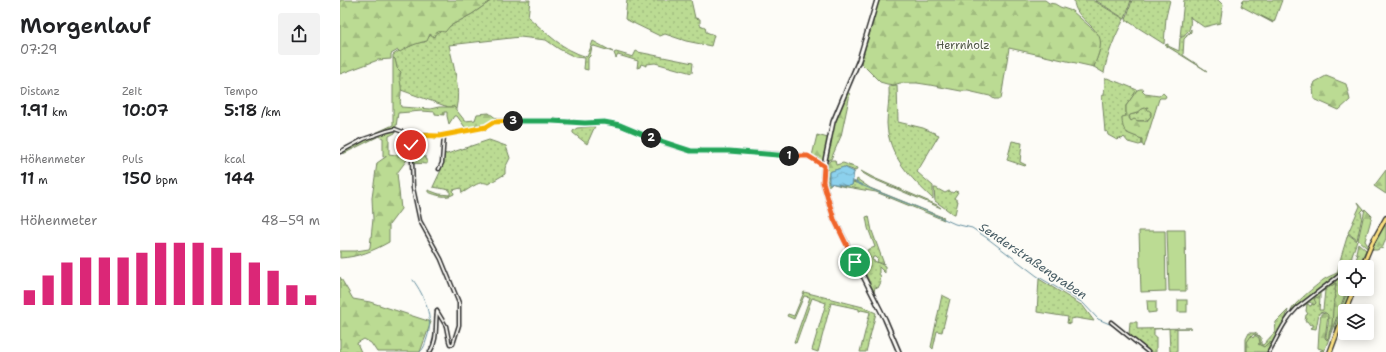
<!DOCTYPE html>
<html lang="de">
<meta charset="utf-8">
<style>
:root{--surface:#fff;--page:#f2f2f2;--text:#202124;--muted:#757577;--accent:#db2777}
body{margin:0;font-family:"Shantell Sans",sans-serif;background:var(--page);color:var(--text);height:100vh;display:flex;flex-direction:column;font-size:15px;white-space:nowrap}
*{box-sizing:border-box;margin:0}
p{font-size:13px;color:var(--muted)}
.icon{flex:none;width:22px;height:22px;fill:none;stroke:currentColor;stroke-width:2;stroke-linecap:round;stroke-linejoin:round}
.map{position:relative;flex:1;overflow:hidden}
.side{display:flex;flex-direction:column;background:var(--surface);width:340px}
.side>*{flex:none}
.tools{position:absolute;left:998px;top:260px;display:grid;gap:8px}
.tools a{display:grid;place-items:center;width:36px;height:36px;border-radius:4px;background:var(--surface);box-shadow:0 2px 10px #0003;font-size:20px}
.pin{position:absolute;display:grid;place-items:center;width:34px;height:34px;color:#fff;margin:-17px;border:2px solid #fff;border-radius:50%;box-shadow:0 1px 4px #0007}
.km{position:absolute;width:20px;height:20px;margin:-10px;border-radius:50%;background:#222;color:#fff;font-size:11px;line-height:20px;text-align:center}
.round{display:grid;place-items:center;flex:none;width:42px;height:42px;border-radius:4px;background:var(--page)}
.headline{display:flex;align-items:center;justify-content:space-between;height:68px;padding:0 20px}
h1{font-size:22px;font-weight:600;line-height:30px}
.stats{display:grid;grid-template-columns:repeat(3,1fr);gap:6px;height:68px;padding:4px 20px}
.stats div{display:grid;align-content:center}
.stats b{font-size:17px;font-weight:600}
.stats small{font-size:11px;font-weight:400}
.stats p{font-size:11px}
.chart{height:112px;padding:8px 20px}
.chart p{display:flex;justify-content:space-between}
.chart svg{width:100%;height:72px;margin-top:4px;stroke:var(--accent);stroke-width:6}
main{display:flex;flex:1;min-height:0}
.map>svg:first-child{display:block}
.grass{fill:url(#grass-dots);stroke:#73835f}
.forest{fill:url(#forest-firs);stroke:#73835f;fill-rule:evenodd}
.pitch{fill:#bbdb93;stroke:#73835f}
.water{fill:url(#water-waves);stroke:#658f9f}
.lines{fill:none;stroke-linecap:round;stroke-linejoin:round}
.stream{stroke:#658f9f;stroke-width:1}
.street-casing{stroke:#2b2b2b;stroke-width:5}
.secondary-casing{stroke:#2b2b2b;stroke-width:6}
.primary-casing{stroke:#2b2b2b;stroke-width:6}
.street{stroke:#fdfcf7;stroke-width:2}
.secondary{stroke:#fdfcf7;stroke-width:3}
.primary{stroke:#fbe080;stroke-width:3.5}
.split-1-casing{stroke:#fff;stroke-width:8}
.split-2-casing{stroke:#fff;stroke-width:8}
.split-3-casing{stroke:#fff;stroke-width:8}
.split-4-casing{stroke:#fff;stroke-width:8}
.split-1{stroke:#f0652b;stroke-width:5}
.split-2{stroke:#22a559;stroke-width:5}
.split-3{stroke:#22a559;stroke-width:5}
.split-4{stroke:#f5b400;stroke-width:5}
.labels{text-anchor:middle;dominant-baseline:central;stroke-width:3;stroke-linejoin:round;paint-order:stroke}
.park-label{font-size:11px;fill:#4f5745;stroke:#fdfcf7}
.water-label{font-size:12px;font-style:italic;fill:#485d65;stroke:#fdfcf7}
</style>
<main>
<section class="side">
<div class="headline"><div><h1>Morgenlauf</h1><p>07:29</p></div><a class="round"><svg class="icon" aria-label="share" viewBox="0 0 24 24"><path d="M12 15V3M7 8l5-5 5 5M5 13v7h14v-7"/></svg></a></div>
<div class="stats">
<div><p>Distanz</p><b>1.91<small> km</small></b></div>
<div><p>Zeit</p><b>10:07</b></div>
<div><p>Tempo</p><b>5:18<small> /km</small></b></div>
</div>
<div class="stats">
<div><p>Höhenmeter</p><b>11<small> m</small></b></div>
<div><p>Puls</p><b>150<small> bpm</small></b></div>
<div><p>kcal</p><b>144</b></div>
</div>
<div class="chart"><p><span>Höhenmeter</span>48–59 m</p>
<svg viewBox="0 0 160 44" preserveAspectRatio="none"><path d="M5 44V35M15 44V26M25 44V18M35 44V15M45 44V15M55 44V15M65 44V12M75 44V6M85 44V6M95 44V6M105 44V9M115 44V12M125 44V18M135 44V23M145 44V32M155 44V38"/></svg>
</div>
</section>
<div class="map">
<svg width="1046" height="352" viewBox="0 0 1046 352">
<defs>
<pattern id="grass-dots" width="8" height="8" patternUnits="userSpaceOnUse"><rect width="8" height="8" fill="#bbdb93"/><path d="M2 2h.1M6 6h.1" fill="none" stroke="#a1bc7f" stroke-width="1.8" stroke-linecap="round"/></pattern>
<pattern id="forest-firs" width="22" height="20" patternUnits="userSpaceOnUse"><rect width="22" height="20" fill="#bbdb93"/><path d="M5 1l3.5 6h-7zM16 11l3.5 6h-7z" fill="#a1bc7f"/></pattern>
<pattern id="water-waves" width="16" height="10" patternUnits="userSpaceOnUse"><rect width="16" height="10" fill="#8cd1ed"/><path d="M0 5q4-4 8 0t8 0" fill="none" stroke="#79b4cb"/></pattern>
</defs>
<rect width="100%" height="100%" fill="#fdfcf7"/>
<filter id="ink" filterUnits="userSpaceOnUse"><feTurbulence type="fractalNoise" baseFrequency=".025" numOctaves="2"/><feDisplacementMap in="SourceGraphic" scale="8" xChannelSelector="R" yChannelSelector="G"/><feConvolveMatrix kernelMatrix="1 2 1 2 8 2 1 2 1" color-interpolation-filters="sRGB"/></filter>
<g filter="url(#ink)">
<!-- grass -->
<g class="grass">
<path d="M152,0H190L188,17C208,34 221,49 247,57L253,41L273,52L254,46L252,47L250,56L248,58V70L244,69L245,58L235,57L219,49L206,40L180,37L109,45C113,64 121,90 116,109L114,107H108L61,90L55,59L53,58V55L59,51H60C67,47 78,42 85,42C90,34 96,31 105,31L110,26L132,14Z"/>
<path d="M287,0H351L355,18L360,19V25L365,27L366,32L374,35L371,46L346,41L325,34L320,36L285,19Z"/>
<path d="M734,0H753L784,19C775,36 767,55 764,73L754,67C756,59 760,53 760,45C761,25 734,20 734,0Z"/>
<path d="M755,0H791L785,19Z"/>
<path d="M792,0H830L826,17L824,44L786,20Z"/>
<path d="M844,0H878L883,5L880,23L864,27L851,18L850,16C851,26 851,32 840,37Z"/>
<path d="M903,0H942L934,22L921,16L932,22L933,23L901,6Z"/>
<path d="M851,29V32L844,39L843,55L867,71L825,45L828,44V46L839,51L840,38L848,34Z"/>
<path d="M296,51L298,52L353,63L352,73L315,63L307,64V66L301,64L300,67L297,68L298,61L278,55L276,58L274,53L276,52L293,57Z"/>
<path d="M767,78C777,82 786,85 797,90L786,106V117L787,133L802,139V144L799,145L788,142L784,137L782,139L779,138L777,140L768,135L767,131L765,132L762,96L764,95L765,79Z"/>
<path d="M557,85L558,122L583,128L599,135L577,172L593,186V199C571,178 548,156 547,123C547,111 550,98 549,86Z"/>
<path d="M808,107L811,112V116C806,124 799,119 791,121L789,118V115L797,113L802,109Z"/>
<path d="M255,126L247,144L233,133V131L237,128Z"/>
<path d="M72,137H76V144H80L79,148V156L86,157V159H87V164L72,163Z"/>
<path d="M149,140L166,146L170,158L165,168V174L148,184C140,179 130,189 122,193L121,188L113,190L114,194C106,199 96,195 88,192V190L99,194L110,195V190L93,187L101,170L104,153L107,154Z"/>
<path d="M672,141L682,143L680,162L686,165L685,166L667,160Z"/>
<path d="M521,171L534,178L597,205L601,208L531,178L521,172Z"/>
<path d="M517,179L530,188L602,217L603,216L604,220L536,192L501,186L502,185H512L513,182L516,183Z"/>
<path d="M594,188H596L605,193L609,191L613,193L615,191L618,192L614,198L618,201L615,214H613L595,201Z"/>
<path d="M1018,202L1024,209L1021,212L1022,217L1017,240L1008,233L1020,206Z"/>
<path d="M529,216L532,231L544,264L537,262L538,260L535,257H533L532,260L545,266V273L539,267V273L541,277L539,279L541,282L538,288L535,287L534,292L521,264L514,257L521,256L530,259L527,250L535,247L528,228L526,217Z"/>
<path d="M1008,234L1017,241L1012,255L1011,266L1005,267V270L999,275L997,274L1001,257Z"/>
<path d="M699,279L743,306L754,321L736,318L731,319V324L727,323L728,317L697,312Z"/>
<path d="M996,282V297L994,302L992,325L989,333V337L986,340C985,331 993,317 984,312L979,313L976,329L970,328L973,327V324L970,325L967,321H965L966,315L968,314L966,311L967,304L971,306L972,304L974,305V299L977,296L980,298L979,310H983L985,290Z"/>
<path d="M464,292L523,307L536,313L526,352H520L530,312L521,310L520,311H519V309L491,303L478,352L472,350L486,303L472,298L456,343L454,342L470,297L464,296L454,319L447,316L448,314L454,316Z"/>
<path d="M602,295L610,299L602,332L597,331L593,349L591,347Z"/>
<path d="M948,310L946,317L933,344L929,342L924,347L918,344L919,336L914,334C908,338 907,345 907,352H906V339L909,333H915L916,332V334L921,337V344L923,345L935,332L936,322Z"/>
<path d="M790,322H797V329L851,328H837V352H830L829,328L814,329V337H816V352H811L807,350L789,335Z"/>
</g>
<!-- forest -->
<g class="forest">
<path d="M0,0H152L132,14L110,26L105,32C100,31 96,31 94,37L90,34L87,41C77,43 69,46 60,52L58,50L51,54V59L38,60L0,74Z"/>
<path d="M539,0H705L709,3L715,4L720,7L732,11L757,33C765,43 757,56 754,67L669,48L661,99H654L650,96L628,91H621L590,85L577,83H560L554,85L547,84L540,82L521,63Z"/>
<path d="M53,58L55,59L57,68L61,72C59,78 60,80 61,86C62,93 59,100 61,107L90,109L99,107H114L125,121L135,120L137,114L149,113L157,119V121L146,126L127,130L117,116H114L109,124L107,116V112H104V115L95,114V112L82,111L58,113L55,133L49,136V154L69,157L57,173L61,209L49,225V242C33,251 18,257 0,258V251H16L29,249L30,247L33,219L32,198L37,163L47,156L43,157V138L39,136L3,154L5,147L53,125Z"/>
<path d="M986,76L1006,84L1010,100L999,110L974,99L973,87L975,82Z"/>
<path d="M800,89H804L802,91L805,94L819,96L823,93L826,96L825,98H820L819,99L804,147L802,144V139C788,133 782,134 782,117L786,116V106L797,90ZM808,107L807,109L811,112V116L807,121H798L794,119L791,121L789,118L790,115L797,113L802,109Z"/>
<path d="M507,92L510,94L501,136L491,159L487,161L494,121Z"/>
<path d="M477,135L488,138L484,162L472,156Z"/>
<path d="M491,160H495L496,165L503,163L517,168L516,171L514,170V173L513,170L504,167L489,172L488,181L490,183L502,185L501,186L491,183L490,185L486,186L485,184L488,183L485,178L486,164Z"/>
<path d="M1046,170V194L1034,186Z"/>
<path d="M1025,209L1032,216L1025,241L1027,244V248L1018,240Z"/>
<path d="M1044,225L1046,226V238L1042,249L1041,248L1037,250H1033L1032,248Z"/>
<path d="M1018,243L1026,250L1020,263L1014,266L1018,254L1016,253Z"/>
<path d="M997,273L999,275L963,301L951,311C953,304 976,286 983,280C987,277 993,275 997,273Z"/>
<path d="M1003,274H1005V289H1007L984,352H980L981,350L983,351L984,350L978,348L979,331L981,314L986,313L988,315L985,338L987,340L989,337C989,332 992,330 992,326C993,317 992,305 996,297L995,294L996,292L995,290L996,283L980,293V298H979L977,297L974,299L976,303L974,305L970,302L957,310H956L996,279L997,280V278Z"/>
<path d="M0,277L13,299L30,302L91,322L80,352H37L31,343L24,339L17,343L21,352H0Z"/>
<path d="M1008,289H1012L996,332L995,325Z"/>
<path d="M915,335L919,338L920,343L918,344L924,347L929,342L932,343L927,352H907V342L911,336L913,338Z"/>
</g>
<!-- pitch -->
<g class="pitch">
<path d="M827,230H845L846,291H829Z"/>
<path d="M799,231H825L826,291L801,292Z"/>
<rect x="838" y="300" width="9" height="12"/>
<path d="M807,301H816V312L808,313Z"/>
</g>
<!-- water -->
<path class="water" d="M504,167L514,172L512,185L509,186L489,183V172Z"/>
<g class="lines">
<!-- stream -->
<g class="stream">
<path d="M161,122H186"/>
<path d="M229,123L242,124L256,123"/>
<path d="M258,123L274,125L327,145"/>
<path d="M452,154L470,155L483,163"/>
<path d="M486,165L487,166L486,173L488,178"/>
<path d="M513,181L523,185"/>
<path d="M516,183L584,210L615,224L632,228L647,238L697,276L743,303L758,319L772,325L787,336"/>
<path d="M73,280C85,296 94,319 87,338C85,344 85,347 80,352"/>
<path d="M789,338L805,352"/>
<path d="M927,352L932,344"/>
</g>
<defs>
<g id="street">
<path d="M71,135L73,188L80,221L101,259L119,303V325L113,344H110L109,341L106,326L97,311"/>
<path d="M0,152L24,139L47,131L55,129L71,135L99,136L146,127L154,122L159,121H212L245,123L264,122L280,125L325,143L351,151H389L465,156L474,159L484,166"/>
<path d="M99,169L102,163L104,135"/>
<path d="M1015,267L1022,266"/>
<path d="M771,322L808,352"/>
<path d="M90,352C98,340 95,325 97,312"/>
<path d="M929,352C939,335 942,323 957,308L1005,271"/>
</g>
<path id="secondary" d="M537,0L519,60L493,122L484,165L483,182L494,219L545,319L559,352"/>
<g id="primary">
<path d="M1022,267L1032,243L1046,218"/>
<path d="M1005,311L1014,289"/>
<path d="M990,352L1005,312"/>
</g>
</defs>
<!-- street casing -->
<use href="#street" class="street-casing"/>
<!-- secondary casing -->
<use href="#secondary" class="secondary-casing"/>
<!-- primary casing -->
<use href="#primary" class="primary-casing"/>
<!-- street -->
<use href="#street" class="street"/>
<!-- secondary -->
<use href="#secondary" class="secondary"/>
<!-- primary -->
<use href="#primary" class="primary"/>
</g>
</g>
<g class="lines" filter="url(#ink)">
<defs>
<path id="split-1" d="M449,156H468L484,166L483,182L490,206L494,219L515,262"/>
<path id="split-2" d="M311,138L351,151H389L449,156"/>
<path id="split-3" d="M173,121H212L245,123L264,122L280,125L311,138"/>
<path id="split-4" d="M71,145V135L99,136L146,127L154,122L173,121"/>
</defs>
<!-- split-1 casing -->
<use href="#split-1" class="split-1-casing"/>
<!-- split-2 casing -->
<use href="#split-2" class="split-2-casing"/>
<!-- split-3 casing -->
<use href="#split-3" class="split-3-casing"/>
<!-- split-4 casing -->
<use href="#split-4" class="split-4-casing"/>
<!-- split-1 -->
<use href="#split-1" class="split-1"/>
<!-- split-2 -->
<use href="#split-2" class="split-2"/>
<!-- split-3 -->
<use href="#split-3" class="split-3"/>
<!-- split-4 -->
<use href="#split-4" class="split-4"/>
</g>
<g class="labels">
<!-- park labels -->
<g class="park-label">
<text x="623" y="45">Herrnholz</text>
</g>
<!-- water labels -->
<g class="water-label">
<text transform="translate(693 261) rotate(34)">Senderstraßengraben</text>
</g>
</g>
</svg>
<div class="tools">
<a><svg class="icon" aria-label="locate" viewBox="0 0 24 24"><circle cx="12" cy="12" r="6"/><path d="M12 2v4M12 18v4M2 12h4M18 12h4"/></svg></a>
<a><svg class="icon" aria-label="layers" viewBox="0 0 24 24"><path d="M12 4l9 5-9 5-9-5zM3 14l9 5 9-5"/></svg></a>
</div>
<div class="pin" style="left:515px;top:262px;background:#1e9e55"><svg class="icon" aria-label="arrive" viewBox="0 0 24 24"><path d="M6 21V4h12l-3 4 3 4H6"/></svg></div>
<div class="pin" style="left:71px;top:145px;background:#d93025"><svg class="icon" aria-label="check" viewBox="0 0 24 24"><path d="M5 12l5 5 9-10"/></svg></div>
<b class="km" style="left:449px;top:156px">1</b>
<b class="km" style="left:311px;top:138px">2</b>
<b class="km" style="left:173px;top:121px">3</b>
</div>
</main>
